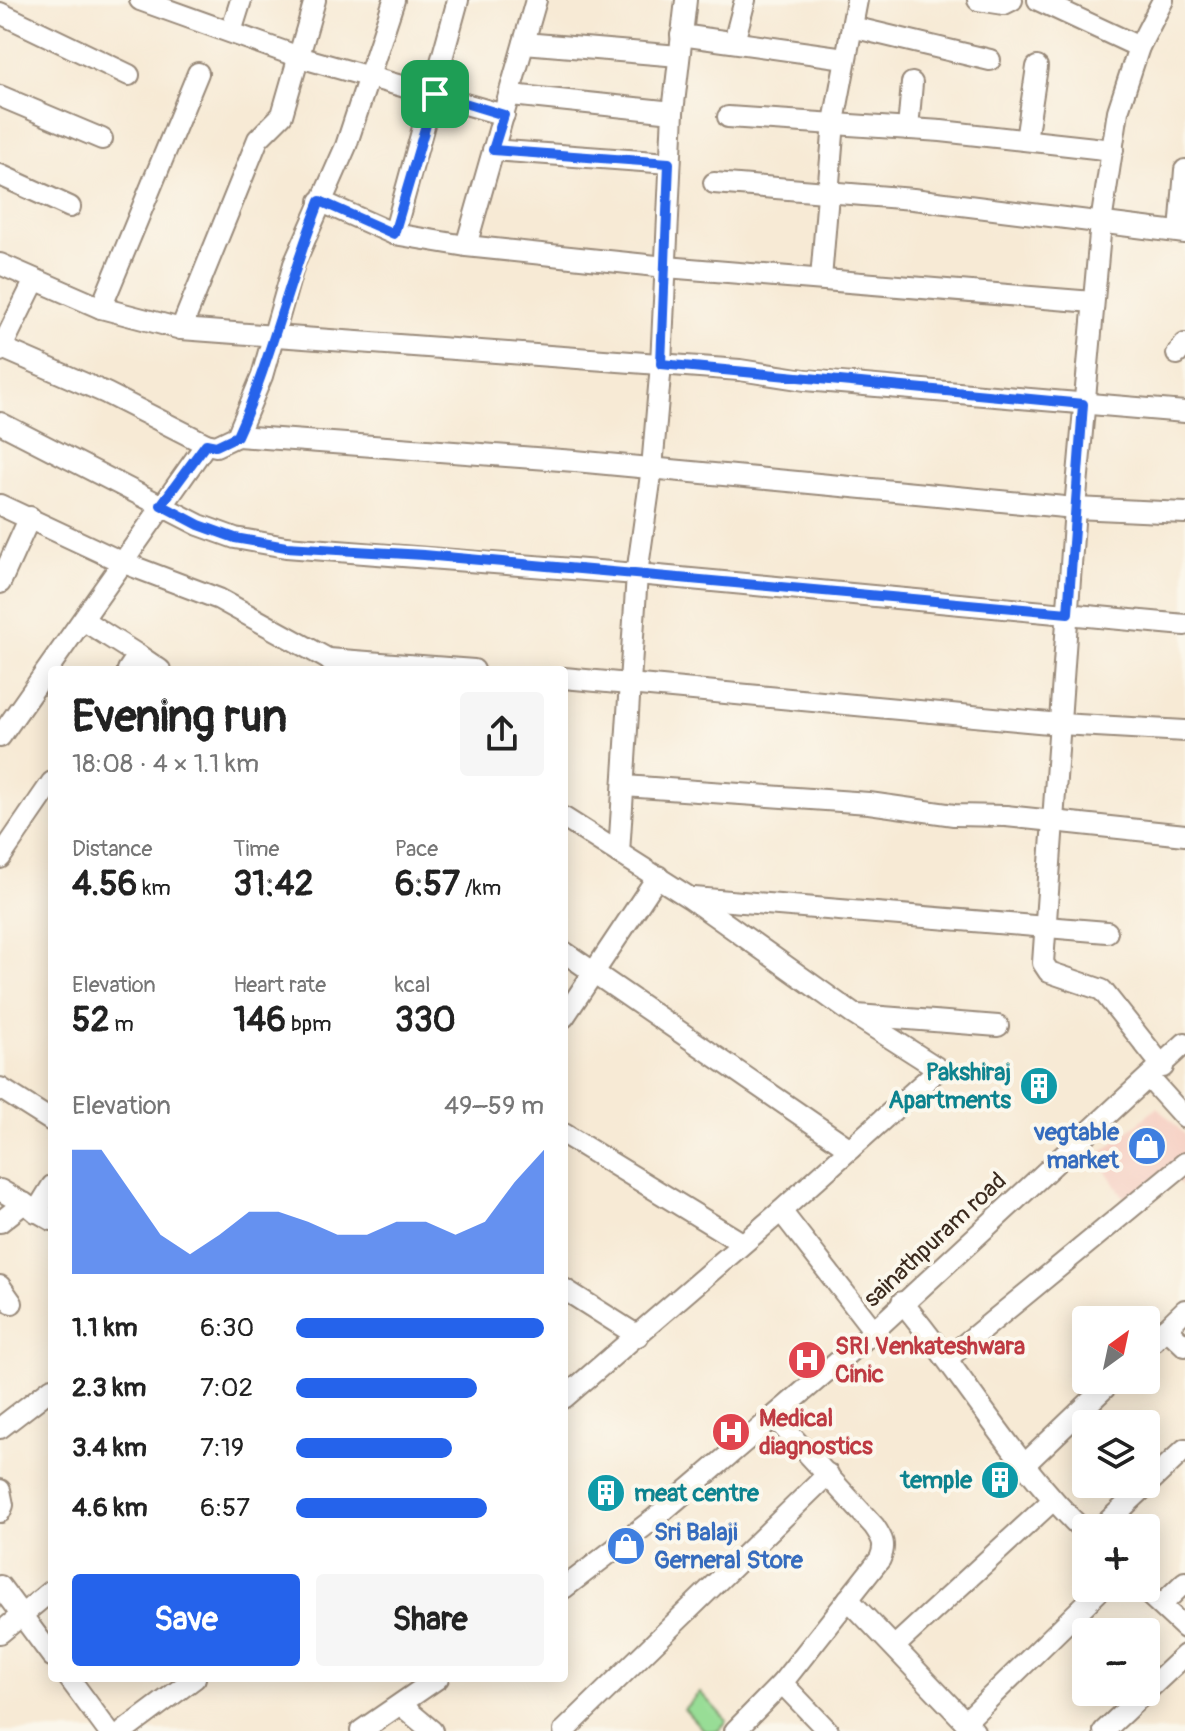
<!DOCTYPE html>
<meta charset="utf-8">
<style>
:root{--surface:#fff;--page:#f6f6f6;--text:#222;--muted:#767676;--accent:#2563eb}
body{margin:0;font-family:Pangolin,sans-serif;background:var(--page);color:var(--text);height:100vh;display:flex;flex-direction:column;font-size:30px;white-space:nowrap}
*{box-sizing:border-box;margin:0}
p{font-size:26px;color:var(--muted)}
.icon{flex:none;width:44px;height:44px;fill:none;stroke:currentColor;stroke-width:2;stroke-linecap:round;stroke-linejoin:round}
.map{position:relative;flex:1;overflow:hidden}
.panel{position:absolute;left:48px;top:666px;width:520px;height:1016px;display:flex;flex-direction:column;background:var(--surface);border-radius:8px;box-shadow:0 4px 20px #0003}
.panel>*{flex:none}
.needle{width:52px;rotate:33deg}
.fabs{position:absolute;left:1072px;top:1306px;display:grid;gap:16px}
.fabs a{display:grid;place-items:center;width:88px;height:88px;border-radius:8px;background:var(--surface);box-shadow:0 4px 20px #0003;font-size:40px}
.pin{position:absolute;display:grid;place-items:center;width:68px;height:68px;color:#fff;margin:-34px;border-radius:16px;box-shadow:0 4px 12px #0006}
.round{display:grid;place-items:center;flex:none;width:84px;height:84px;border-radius:8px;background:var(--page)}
.headline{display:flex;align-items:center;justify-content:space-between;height:136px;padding:0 24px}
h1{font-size:44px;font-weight:800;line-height:60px}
.metrics{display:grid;grid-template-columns:repeat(3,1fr);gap:12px;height:136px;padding:8px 24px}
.metrics div{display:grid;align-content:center}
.metrics b{font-size:34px;font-weight:800}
.metrics small{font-size:22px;font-weight:400}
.metrics p{font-size:22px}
.chart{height:224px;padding:16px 24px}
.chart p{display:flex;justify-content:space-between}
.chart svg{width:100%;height:144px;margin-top:8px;fill:var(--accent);opacity:.7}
.action{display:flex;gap:16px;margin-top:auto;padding:16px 24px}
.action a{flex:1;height:92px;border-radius:8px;background:var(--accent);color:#fff;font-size:32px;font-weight:800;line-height:92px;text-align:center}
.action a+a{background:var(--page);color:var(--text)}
ul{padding:0 24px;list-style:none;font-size:26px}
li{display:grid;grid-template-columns:128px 96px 1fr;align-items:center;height:60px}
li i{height:20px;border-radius:10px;background:var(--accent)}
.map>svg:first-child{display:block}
.built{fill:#f6d1c5}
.green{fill:#98dd96;stroke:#6a845a;stroke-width:2}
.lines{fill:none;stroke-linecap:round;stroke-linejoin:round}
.minor-casing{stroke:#998a7a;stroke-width:24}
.minor{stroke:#fff;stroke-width:20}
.route-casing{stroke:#fff;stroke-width:16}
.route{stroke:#2563eb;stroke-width:10}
.labels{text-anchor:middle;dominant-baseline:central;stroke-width:8;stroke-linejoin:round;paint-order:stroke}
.culture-label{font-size:24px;font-weight:bold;fill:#0d838f;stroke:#fbf7ec;text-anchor:end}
.shop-label{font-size:24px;font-weight:bold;fill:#366cbe;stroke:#fbf7ec;text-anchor:end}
.street-label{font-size:24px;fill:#3b2a1e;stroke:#fbf7ec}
.health-label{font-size:24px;font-weight:bold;fill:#be3a42;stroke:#fbf7ec;text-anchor:start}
</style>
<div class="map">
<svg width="1185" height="1731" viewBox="0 0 1185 1731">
<rect width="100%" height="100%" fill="#fbf7ec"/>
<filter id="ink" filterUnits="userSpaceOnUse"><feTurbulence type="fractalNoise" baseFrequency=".0125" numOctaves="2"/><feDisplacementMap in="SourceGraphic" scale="16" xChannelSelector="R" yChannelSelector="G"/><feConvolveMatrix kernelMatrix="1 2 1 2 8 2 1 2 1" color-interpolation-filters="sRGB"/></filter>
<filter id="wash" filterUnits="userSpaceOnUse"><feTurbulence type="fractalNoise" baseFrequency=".006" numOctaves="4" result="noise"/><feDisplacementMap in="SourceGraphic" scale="32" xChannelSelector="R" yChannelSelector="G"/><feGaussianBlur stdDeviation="1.8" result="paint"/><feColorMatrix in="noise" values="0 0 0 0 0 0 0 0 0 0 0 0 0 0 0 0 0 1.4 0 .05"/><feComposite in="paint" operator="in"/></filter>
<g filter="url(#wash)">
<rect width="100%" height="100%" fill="#f7ead5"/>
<!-- built -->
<path class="built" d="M1158,1107L1185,1135V1189L1166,1170L1126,1200L1096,1157Z"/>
<!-- green -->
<path class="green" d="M700,1692L727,1721L718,1731H704L684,1709Z"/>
</g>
<g filter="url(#ink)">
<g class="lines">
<defs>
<g id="minor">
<path d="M140,0L299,57L504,115"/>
<path d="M978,0L1004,4L1012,0"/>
<path d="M1038,0L1139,47"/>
<path d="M0,13L129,75"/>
<path d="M852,27L990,60"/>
<path d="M231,32L241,0"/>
<path d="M681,35L845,58"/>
<path d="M734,42L745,0"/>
<path d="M524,43L679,56"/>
<path d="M511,95L673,112"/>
<path d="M0,96L102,139"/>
<path d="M728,117L941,131L1113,150"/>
<path d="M908,129L912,83"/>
<path d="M1026,140L1037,67"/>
<path d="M493,150L669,163"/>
<path d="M0,175L70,207"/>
<path d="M714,183L913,199L1185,233"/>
<path d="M320,201L394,234L466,246L666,267L1093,302"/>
<path d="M1180,232L1185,170"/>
<path d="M394,234L458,0"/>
<path d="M466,246L536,0"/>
<path d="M0,264L101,308L181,329L740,370L805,380L1185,412"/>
<path d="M821,279L834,122L857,0"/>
<path d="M101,308L198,73"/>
<path d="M181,329L258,139L282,115L315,0"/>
<path d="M0,347L106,393L206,444L216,446L237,436L262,376L294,264L346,146L394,0"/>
<path d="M0,351L35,280"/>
<path d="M1177,354L1185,344"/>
<path d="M0,423L199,525L235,538L286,547L637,574L1185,625"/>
<path d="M237,436L575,461L1075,508L1185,513"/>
<path d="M0,505L124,563L219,599L328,659L339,670"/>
<path d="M0,583L30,517"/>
<path d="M83,620L138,655"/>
<path d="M328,659L474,670"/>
<path d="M128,670L138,655L160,670"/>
<path d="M564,678L1060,724L1185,731"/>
<path d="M0,737L206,444"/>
<path d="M624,786L869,803L954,815L1006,816L1185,835"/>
<path d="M564,818L690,898L853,1014L939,1069L781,1211"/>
<path d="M619,853L637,574L652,468L661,364L673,112L686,0"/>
<path d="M0,858L52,782"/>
<path d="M694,898L1107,932"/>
<path d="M564,952L850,1149"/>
<path d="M857,1015L998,1026"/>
<path d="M564,1017L658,876"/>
<path d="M1163,1067L1102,990L1049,972L1043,963L1075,508L1101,223L1118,111L1139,47L1163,0"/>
<path d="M1150,1079L1185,1118"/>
<path d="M0,1088L52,1121"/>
<path d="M564,1134L742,1243"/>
<path d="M0,1190L52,1220"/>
<path d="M36,1212L52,1186"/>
<path d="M0,1222L24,1203"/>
<path d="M0,1286L12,1303"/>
<path d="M564,1289L638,1336"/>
<path d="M902,1302C966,1378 1014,1465 1086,1533"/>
<path d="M1166,1328L1185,1346"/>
<path d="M1146,1348L1185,1310"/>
<path d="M948,1358L1185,1163"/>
<path d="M564,1398L781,1211L874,1331"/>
<path d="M0,1428L52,1388"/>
<path d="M1023,1466L1113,1380"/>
<path d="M0,1490L3,1505L0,1512"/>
<path d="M1101,1528L1185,1449"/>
<path d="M0,1586L52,1656"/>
<path d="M564,1588L655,1518L874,1331L1185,1043"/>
<path d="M1142,1588L1185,1628"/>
<path d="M848,1599L974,1731"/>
<path d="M1161,1605L1185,1582"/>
<path d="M0,1633L52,1590"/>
<path d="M895,1646L1052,1501"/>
<path d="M69,1678L108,1731"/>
<path d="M782,1683L828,1731"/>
<path d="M401,1705L432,1731"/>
<path d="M965,1722L1102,1588"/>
<path d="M124,1731L195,1678"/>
<path d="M361,1731L438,1678"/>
<path d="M564,1731L828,1474"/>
<path d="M735,1731L782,1683L880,1559C886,1545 883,1539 874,1526L775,1418"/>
<path d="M1104,1731L1185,1655"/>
</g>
</defs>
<!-- minor casing -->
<use href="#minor" class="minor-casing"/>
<!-- minor -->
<use href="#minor" class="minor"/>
</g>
</g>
<g class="lines" filter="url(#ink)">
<defs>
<path id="route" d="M435,94L504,115L493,150L669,163L661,364L1083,404L1068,613L424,555L286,547L235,538L199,525L161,505L206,444L216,446L237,436C271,361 289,278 320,201L394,234Z"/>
</defs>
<!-- route casing -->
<use href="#route" class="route-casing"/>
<!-- route -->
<use href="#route" class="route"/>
</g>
<!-- icons -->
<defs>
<symbol id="building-disc" viewBox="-11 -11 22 22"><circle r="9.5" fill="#0f9aa8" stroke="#fbf7ec"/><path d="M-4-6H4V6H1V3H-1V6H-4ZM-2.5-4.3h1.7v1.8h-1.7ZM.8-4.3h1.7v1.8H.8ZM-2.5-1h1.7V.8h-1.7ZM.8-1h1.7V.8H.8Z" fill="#fff"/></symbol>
<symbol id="shop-disc" viewBox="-11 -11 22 22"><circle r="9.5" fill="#3f7fe0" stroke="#fbf7ec"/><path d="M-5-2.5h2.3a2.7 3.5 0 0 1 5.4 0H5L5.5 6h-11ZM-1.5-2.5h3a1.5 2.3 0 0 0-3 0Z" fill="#fff"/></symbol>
<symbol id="hospital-disc" viewBox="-11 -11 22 22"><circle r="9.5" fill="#e0444e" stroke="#fbf7ec"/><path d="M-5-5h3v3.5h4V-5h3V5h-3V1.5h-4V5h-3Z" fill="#fff"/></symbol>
</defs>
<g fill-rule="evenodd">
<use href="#building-disc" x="1017" y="1064" width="44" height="44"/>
<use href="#shop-disc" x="1125" y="1124" width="44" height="44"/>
<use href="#hospital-disc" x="785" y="1338" width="44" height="44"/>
<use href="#hospital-disc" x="709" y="1410" width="44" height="44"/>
<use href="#building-disc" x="978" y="1458" width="44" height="44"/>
<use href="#building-disc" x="584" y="1471" width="44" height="44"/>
<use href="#shop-disc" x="604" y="1524" width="44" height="44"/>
</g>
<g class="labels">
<!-- culture labels -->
<g class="culture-label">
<text x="1011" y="1072">Pakshiraj<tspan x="1011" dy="28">Apartments</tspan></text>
<text x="972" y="1480">temple</text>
<text x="634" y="1493" text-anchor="start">meat centre</text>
</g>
<!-- shop labels -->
<g class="shop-label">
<text x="1119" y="1132">vegtable<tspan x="1119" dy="28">market</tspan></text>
<text x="654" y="1532" text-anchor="start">Sri Balaji<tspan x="654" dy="28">Gerneral Store</tspan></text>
</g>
<!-- street labels -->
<g class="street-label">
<text transform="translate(935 1240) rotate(-43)">sainathpuram road</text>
</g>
<!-- health labels -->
<g class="health-label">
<text x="835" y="1346">SRI Venkateshwara<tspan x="835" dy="28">Cinic</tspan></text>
<text x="759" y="1418">Medical<tspan x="759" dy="28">diagnostics</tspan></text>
</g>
</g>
</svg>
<div class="fabs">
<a><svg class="needle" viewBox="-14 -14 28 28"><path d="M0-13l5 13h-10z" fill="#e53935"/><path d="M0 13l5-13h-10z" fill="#767676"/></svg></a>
<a><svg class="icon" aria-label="layers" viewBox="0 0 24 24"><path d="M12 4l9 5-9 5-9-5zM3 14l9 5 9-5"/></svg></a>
<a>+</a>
<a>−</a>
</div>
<div class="pin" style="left:435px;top:94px;background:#1e9e55"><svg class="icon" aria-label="arrive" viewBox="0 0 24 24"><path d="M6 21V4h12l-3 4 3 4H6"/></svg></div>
<section class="panel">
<div class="headline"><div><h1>Evening run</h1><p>18:08 · 4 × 1.1 km</p></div><a class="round"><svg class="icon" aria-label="share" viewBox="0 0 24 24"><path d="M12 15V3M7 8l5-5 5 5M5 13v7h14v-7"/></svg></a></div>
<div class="metrics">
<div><p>Distance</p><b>4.56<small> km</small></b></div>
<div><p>Time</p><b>31:42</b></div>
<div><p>Pace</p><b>6:57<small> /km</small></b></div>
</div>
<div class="metrics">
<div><p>Elevation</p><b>52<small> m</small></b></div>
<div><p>Heart rate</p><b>146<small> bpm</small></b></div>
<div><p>kcal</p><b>330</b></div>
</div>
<div class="chart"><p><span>Elevation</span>49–59 m</p>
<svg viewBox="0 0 160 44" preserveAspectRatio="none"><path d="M0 44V6L10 6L20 19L30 32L40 38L50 32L60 25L70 25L80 28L90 32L100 32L110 28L120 28L130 32L140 28L150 16L160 6V44z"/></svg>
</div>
<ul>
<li><b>1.1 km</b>6:30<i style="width:100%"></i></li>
<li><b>2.3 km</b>7:02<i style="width:73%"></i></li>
<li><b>3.4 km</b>7:19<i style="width:63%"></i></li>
<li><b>4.6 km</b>6:57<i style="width:77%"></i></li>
</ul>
<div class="action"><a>Save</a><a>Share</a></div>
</section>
</div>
